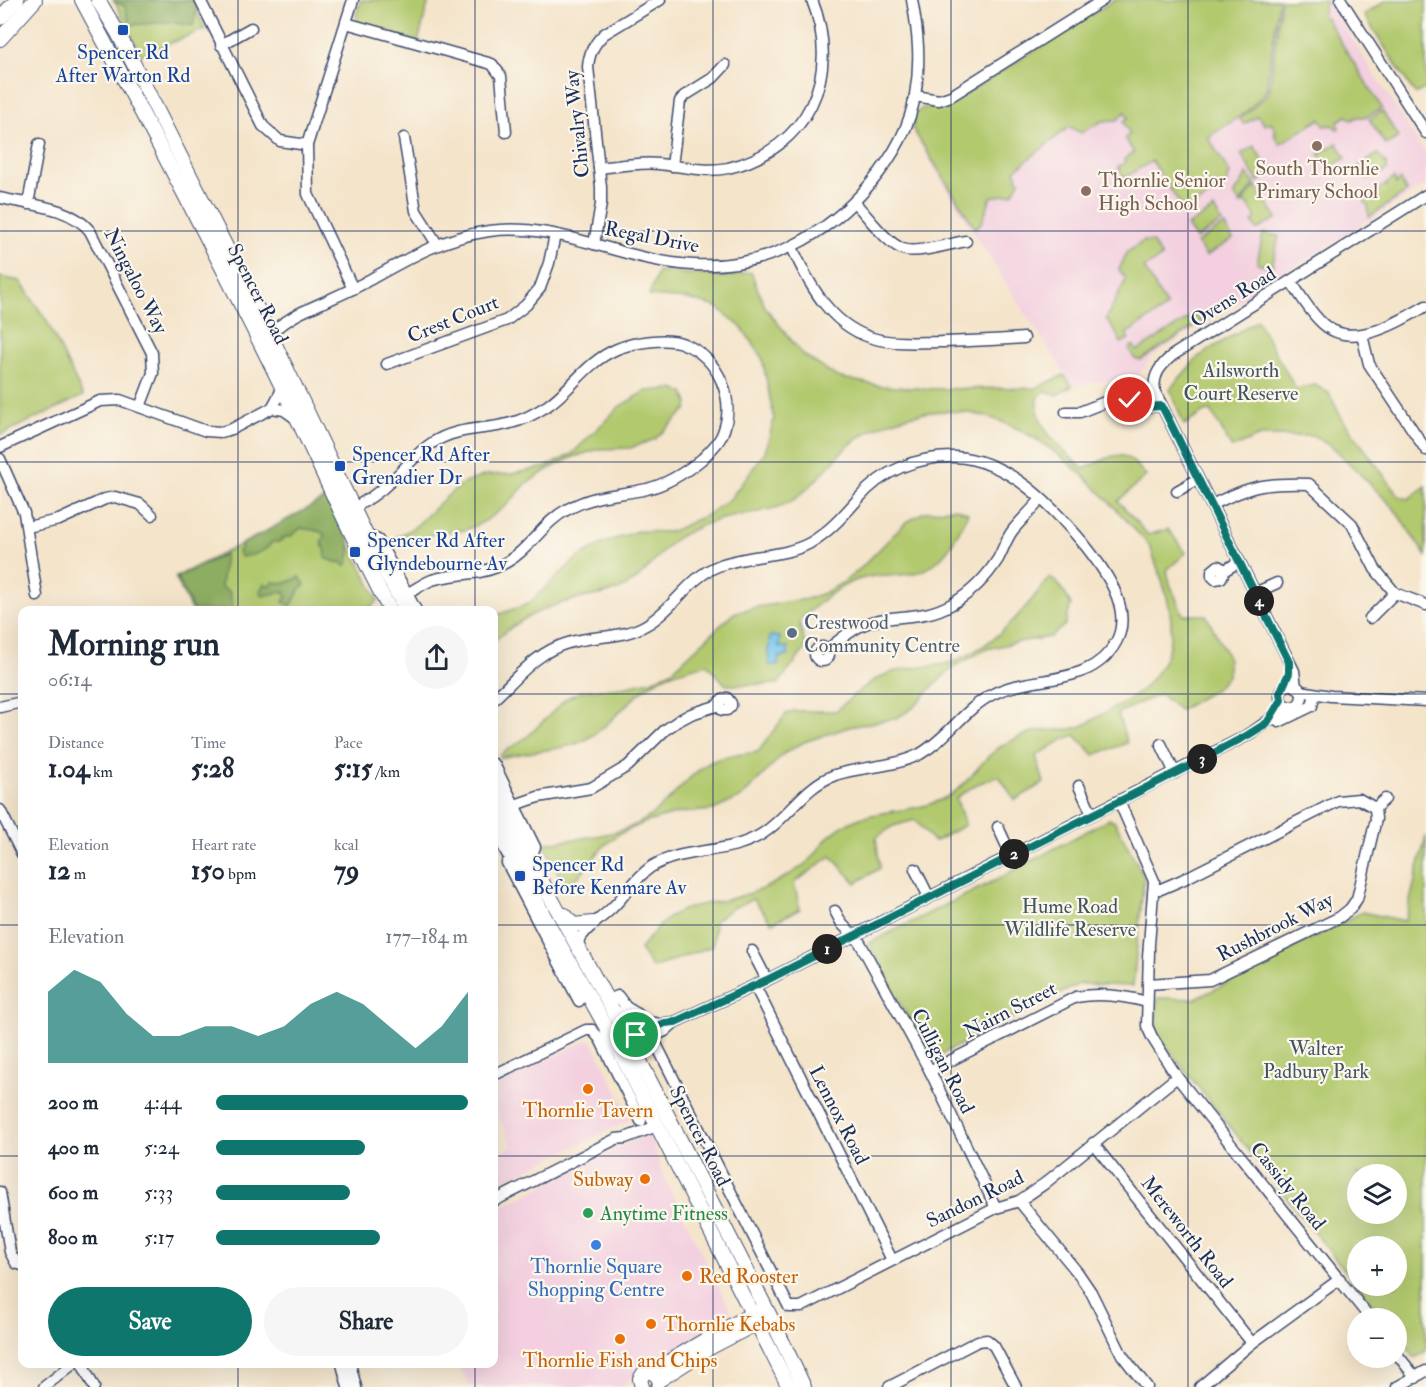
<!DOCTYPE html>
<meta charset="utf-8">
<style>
:root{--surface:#fff;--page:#f6f6f7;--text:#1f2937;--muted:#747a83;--accent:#0f766e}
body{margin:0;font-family:"IM FELL Double Pica",serif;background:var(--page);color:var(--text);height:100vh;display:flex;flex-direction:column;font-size:22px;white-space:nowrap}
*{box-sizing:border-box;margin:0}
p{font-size:20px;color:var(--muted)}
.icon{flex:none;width:33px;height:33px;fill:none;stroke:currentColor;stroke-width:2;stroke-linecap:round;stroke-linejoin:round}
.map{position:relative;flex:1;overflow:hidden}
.panel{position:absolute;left:18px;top:606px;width:480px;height:762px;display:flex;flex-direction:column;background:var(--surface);border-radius:12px;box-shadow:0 6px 24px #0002}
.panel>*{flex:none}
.fabs{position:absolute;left:1347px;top:1164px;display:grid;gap:12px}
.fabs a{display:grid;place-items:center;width:60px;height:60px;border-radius:50%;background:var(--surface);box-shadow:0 6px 24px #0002;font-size:30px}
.pin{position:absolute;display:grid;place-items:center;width:51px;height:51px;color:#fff;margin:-26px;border:3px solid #fff;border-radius:50%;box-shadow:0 2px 6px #0007}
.km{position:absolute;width:30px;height:30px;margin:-15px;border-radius:50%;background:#222;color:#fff;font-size:16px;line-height:30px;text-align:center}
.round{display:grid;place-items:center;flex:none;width:63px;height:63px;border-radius:32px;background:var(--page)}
.summary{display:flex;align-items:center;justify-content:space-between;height:102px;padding:0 30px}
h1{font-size:33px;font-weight:800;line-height:45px}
.figures{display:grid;grid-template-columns:repeat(3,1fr);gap:9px;height:102px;padding:6px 30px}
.figures div{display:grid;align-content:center}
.figures b{font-size:26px;font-weight:800}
.figures small{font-size:16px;font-weight:400}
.figures p{font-size:16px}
.chart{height:168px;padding:12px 30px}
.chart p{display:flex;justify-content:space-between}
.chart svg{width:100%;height:108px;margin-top:6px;fill:var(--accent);opacity:.7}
.cta{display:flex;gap:12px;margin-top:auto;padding:12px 30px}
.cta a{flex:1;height:69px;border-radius:36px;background:var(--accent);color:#fff;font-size:24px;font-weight:800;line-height:69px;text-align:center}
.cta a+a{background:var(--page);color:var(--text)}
ul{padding:0 30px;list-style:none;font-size:20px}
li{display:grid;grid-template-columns:96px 72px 1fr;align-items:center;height:45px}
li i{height:15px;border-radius:8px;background:var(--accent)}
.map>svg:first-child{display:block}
.built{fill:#f3cfdf}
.green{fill:#b2c96e;stroke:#667c66;stroke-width:1.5;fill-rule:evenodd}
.forest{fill:#8dad61;stroke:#546e60;stroke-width:1.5}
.water{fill:#70c2ec;stroke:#4678a5;stroke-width:1.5}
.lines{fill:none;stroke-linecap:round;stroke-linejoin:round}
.minor-casing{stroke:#3c4a6e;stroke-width:13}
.major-casing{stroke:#3c4a6e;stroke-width:16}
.minor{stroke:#fff;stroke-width:10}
.major{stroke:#fff;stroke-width:14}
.route-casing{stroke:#fff;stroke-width:12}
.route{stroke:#0f766e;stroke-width:8}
.grid{fill:none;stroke:#1b2f5e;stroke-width:1.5;stroke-opacity:0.55}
.transit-dot{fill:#1a4fb4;stroke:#fbf7ec;stroke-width:2}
.education-dot{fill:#8d6e63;stroke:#fbf7ec;stroke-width:2}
.service-dot{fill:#5c6f8a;stroke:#fbf7ec;stroke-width:2}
.food-dot{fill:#e8710a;stroke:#fbf7ec;stroke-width:2}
.leisure-dot{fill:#2e9e5b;stroke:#fbf7ec;stroke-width:2}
.shop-dot{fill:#3f7fe0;stroke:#fbf7ec;stroke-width:2}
.labels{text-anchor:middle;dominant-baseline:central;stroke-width:4.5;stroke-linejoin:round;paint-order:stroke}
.transit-label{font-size:20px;fill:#164399;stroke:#fbf7ec;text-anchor:start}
.street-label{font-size:20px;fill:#1b2f5e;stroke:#fbf7ec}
.education-label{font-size:20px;fill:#785e54;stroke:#fbf7ec}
.park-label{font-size:20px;fill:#415662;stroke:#fbf7ec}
.service-label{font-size:20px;fill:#4e5e75;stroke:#fbf7ec;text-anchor:start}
.food-label{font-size:20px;fill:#c56008;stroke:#fbf7ec}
.leisure-label{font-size:20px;fill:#27864d;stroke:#fbf7ec;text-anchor:start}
.shop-label{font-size:20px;fill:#366cbe;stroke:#fbf7ec}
</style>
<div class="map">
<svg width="1426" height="1387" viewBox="0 0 1426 1387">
<rect width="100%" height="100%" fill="#fbf7ec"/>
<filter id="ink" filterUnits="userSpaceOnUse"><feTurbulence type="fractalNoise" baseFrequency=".0167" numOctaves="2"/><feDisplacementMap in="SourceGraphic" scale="12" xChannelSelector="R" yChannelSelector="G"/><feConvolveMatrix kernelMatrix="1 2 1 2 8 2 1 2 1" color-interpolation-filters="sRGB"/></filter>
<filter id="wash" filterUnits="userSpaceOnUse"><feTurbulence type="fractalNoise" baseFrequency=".008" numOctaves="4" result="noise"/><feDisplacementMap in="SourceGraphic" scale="24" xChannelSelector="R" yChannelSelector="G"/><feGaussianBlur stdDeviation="1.35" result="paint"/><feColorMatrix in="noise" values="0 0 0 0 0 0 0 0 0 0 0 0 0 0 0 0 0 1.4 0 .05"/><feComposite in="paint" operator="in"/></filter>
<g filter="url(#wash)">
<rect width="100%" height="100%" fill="#f4e4ca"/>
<!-- built -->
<g class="built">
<path d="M1122,0H1327L1426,155V185L1152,356L1139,375L1073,386L969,226L920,144L938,116Z"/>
<path d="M587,1040L592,1041L630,1117L629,1121L500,1182L495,1181L494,1156L512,1146L494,1107V1086Z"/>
<path d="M650,1132L662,1173L731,1311L728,1318L706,1329L619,1387H470L457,1364H494V1211Z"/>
</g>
<!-- green -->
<g class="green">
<path d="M114,0H192L205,29L141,55Z"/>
<path d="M361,0H429L418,42L358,23L356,14Z"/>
<path d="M1114,0H1279L1266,92L1245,113L1208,137L1230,174L1225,186L1185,212L1152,161L1124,178L1118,167L1125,163L1124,159L1134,153L1125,138L1130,134L1123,122L1128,118L1125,112L1117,120L1102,121L1081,133L1069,127L1015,170L1019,181L1013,193L991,197L982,222L975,228L912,128L916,113L923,108H943Z"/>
<path d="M1281,0H1326L1322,16L1326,18L1382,108L1366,117H1357L1352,120L1347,116L1338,121L1339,128L1337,129L1332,125L1325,126L1320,119L1280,144L1274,134L1276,132L1271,122L1265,125L1258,116L1244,124L1240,119L1269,93Z"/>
<path d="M1387,0H1426V88L1415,94L1364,15Z"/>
<path d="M1382,111L1399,137L1386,145L1369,119Z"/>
<path d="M1337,143L1346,158L1332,166L1328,162L1324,163L1319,154Z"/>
<path d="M1254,146L1271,173L1258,182L1241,154Z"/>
<path d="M1378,154L1387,165V170L1367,180L1359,166Z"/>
<path d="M1247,174L1255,184L1240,203L1234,195Z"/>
<path d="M1394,178L1396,184L1400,180L1407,192L1369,217L1368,210L1369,208L1364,200L1366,197L1385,185L1387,186L1386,184Z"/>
<path d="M1256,186L1277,218L1257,230L1252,222L1256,218L1247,203L1241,204Z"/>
<path d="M1214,209L1222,222L1196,239L1187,226Z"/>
<path d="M1224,225L1233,239L1206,256L1197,243Z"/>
<path d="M1263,233L1279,236L1272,267L1257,264Z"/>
<path d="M1144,241L1152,242L1162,257L1144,268L1167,307L1126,334L1129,339L1121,343L1118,336L1106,319L1126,279L1119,270L1127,252Z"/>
<path d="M658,271L726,277L751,272L765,307L803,355L837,377L881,386L930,389L1036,388L1064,375L1072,386L1057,395L1045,391L1038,397C1033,428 1063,449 1083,469C1115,456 1121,444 1146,476L1118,501L1148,535L1168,529L1186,553L1167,570L1170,584L1183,615H1206L1228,657V676L1214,690L1180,710L1160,694L1118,713L1127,743L1094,755L1075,735L1064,739L1036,756L1044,783L1015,800L999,776L977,784L956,798L965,825L934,842L915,820L893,826L876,838L880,868L856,883L831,856L794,883L800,909L772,923L753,899L731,909L715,921L713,946L652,968L640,949C649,938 658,925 671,916C687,906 703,904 721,901C741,897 761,891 778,881C789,875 801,868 810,860C816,855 819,847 824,842C833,831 842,825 855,820C886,808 921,813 950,795C972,782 983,755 1005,744C1014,740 1024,734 1033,732C1048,728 1065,732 1079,727C1086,725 1093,720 1099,716C1127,702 1146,692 1162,664C1179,634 1169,598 1158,569C1155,562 1153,553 1150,547C1146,541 1140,535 1135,530C1064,449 981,373 868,432C838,448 822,480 795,499C770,516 726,512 694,529C685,533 675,538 669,545C656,557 646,574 631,583C613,595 593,595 573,600C542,607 518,620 494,641V616L528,604L576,559L604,543L637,531L670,532L707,515L731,498L765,452L774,419L762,357L742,328L717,307L688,299L649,296Z"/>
<path d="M0,277L20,281L47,321L83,396L0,435Z"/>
<path d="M1196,314L1202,322L1141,360L1135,359L1129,350L1131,346H1134L1137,351Z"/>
<path d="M1257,320L1296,389L1315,385L1329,393L1341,417L1399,496L1408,499L1426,486V556L1393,507L1335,449L1314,436H1260L1232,448L1211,411L1204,412L1184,425L1170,389L1198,357Z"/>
<path d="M673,389L684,393L688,403L687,409L655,439L630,448L599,449L573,457L547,470L527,483L507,505L485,521L466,530L436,533L392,548L389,542L416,526L447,496L462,484L486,475L511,474L546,467L572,454L620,406L646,391Z"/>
<path d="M328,501L378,600L371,607L360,610H191L175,577Z"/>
<path d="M956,508L968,513C956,539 942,569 910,574C895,576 879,574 864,578C838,584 818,604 799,621L806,648L778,684L726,685L707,664C688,669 667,673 650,685C627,700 612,725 587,739C569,750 525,751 501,758L500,755L528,736L567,698L582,691L621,687L651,681L673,670L734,613L757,607L807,599L824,593L844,582L862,567L905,523L924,512Z"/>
<path d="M1050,577L1061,587L1071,604L1065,625L1050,637L1018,642L987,649L955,666L934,685L913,708L897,718L849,727L804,742L783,754L742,797L713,810L679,813L646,822L619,834L604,846L578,877L564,885L544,844C578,837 617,838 647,818C670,804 690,771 713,761C726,755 744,754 758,752L786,714L793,711H836C852,697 867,682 887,674C908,665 934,669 955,661C999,643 1022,612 1050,577Z"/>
<path d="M1109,819L1115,822L1144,877L1133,986L1079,984L930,1060L869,943L994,881Z"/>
<path d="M1426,836V1351L1415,1358L1397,1335L1396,1318H1383L1155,1033L1158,998L1196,999L1362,912L1405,921ZM1358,1174H1396V1214H1358ZM1358,1246H1396V1286H1358Z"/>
</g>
<!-- forest -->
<g class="forest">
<path d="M113,0H198V2L193,26L170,22L130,25L124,5L115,3Z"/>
<path d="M326,498C339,519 359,541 346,566L343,565L342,562L338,563L325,558L326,552L321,542L325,537L324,534C316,529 310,530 301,528L291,536L283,538L279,542H272C264,553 254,555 241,557L238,552L243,544Z"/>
<path d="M225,554L221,587L229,591L234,610H193L177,577Z"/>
<path d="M300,577L305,585L300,589L291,606L283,602L286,597L285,591L262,596L260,591L264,584L271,586L272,582L286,583Z"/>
</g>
<!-- water -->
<path class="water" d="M770,636L780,637L779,647H788V656L779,657L778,665H769L768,651Z"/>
</g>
<g filter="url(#ink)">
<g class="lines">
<defs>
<g id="minor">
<path d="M200,0L263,126L280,141L307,145"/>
<path d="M1341,0L1426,133"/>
<path d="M346,23L492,64L501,76L506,132"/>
<path d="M221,45L251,28"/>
<path d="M915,96L939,100L951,96L1103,0"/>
<path d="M404,138L416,211L437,244"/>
<path d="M672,166L680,101L684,96L713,78L725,65"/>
<path d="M599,168C619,166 639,162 659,164C682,166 704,173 728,168C808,149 842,75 812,0"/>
<path d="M0,198C30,205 70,206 90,231L152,353L153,373L140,407"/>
<path d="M855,203C868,216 888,246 906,250C921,253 949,244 966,241"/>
<path d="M28,204L39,144"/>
<path d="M594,244L601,204V187L588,67C589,53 594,44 604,34L660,0"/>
<path d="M792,247C810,287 833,330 880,340C900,344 920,342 941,342C968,341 996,340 1024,338"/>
<path d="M1291,282C1300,294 1308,309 1319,320C1349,353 1396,323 1426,306"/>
<path d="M353,289L308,194L307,145L353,0"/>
<path d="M263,335C276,329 286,321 298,314C320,303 342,295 364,283C405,260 441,238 489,231C558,221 624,262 693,265C766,269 826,237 871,183C892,158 910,127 915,95C921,62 918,32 912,0"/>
<path d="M1362,335L1369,364L1426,450"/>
<path d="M387,364L507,320L526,305L540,288L549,263L555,235"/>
<path d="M1131,401L1147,407L1162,406"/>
<path d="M272,408L284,410L298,420"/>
<path d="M1066,412H1080L1105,402L1119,399L1130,401L1155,392"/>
<path d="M0,447L100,401L120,400L206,431L221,432L232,429L272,408L283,388"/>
<path d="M0,459L24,513L37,596"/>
<path d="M1177,491L1198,479"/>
<path d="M1212,505C1251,485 1265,483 1309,484L1352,524L1375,569L1395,593L1426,605"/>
<path d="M347,511C364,503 379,493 392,480C406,468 416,453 432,443C459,426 483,431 511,423C524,420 536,413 547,406C573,388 586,362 617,349C634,342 668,337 684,344C719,358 737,400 722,435C718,444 709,452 702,459C686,472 667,484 647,489C616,496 598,493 568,509C541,523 530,552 499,566C477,576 454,573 432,580C424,583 416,589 408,593"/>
<path d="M27,527L59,520L105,499L115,497L140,504L152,515"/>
<path d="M366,535L378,540L416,610"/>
<path d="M1225,570L1218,566L1212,571V576L1215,579L1221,578L1225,570L1239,562"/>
<path d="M1255,593L1277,583"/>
<path d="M1370,618L1395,593"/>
<circle cx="822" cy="654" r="7"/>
<path d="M828,649C841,639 855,626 871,622C901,613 921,621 952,604C971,593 986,578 998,559C1003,550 1006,539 1013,530C1021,520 1032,510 1041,499"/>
<circle cx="1291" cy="696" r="11"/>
<path d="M1296,687L1294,671L1155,392C1152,375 1161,365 1173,355L1426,195"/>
<path d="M1300,691L1331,696L1426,701"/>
<path d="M494,699C517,678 536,652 568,643C594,635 622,639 646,625C673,610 689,577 718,566C748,554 782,558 810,543C830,531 843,516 858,499C882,471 917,456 955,457C1009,460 1051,505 1084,544C1104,569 1134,609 1116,642C1091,688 1032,674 993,694C964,709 948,738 920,754C893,768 863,766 835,775C804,786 789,817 762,834C726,856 685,846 651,867C635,878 625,896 611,909C598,921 584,929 576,945"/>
<path d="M0,707L22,702"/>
<path d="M1276,720L1279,722L1312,706L1314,698"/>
<path d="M1161,744L1175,773"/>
<path d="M494,764L535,847L530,860"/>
<path d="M1079,786L1092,814"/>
<path d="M1119,801L1154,881L1148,957"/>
<path d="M515,805L538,797L591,788L628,766L665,730L678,721L691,714L719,705L720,701L727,698L731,703V706L727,710H722L719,705"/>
<path d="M1375,808L1385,799"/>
<path d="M0,810L22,854"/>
<path d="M998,827L1011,855"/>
<path d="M494,839L501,842L507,854"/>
<path d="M507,863L579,1001"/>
<path d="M915,869L929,897"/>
<path d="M835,911L842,924L859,941L930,1071L996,1208"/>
<path d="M1149,950L1147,1026L1152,1037L1177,1077L1370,1318"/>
<path d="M752,951L767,980"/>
<path d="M1148,984L1210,980L1340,917L1350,909L1357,899L1376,819L1375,808L1359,799L1338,801L1182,880L1161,889H1155"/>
<path d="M755,986L892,1260"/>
<path d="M608,1000L618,996L626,1007L638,1014"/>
<path d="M613,1009C628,1018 638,1023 656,1023"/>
<path d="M592,1030L600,1039L641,1121"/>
<path d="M652,1036L789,1307H801L996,1208L1019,1201L1044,1184L1177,1077"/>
<path d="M621,1042L665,1023L675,1022L767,980L1248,735L1288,707"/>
<path d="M626,1049L665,1031L675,1022"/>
<path d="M930,1071L1076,997C1098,993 1125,996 1147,1002"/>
<path d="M494,1075L586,1030H592"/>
<path d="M1093,1143L1252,1343"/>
<path d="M0,1192L10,1252L16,1263L22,1265"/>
<path d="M494,1201L616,1139L625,1138L657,1126"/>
<path d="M1019,1201L1078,1273L1091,1292L1122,1355L1147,1387"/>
<path d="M1396,1353L1416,1378"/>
<path d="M82,1364L94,1387"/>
<path d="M342,1364L348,1387"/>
<path d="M350,1364L356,1387"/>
<path d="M657,1386L658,1387"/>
<path d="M44,1387L73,1364"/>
<path d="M889,1387L978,1341L987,1340L994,1346L1016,1387"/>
<path d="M1200,1387L1252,1343L1340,1279"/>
<path d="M1397,1387L1426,1371"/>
</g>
<g id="major">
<path d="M82,0C151,129 219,258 283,389C319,462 351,538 390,610"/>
<path d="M98,0L118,33L269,332L366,535L406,610"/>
<path d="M0,18L17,0"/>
<path d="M0,39L35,0"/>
<path d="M494,783L530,860L628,1038L774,1324L804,1387"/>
<path d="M494,814L545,918L620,1052L789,1387"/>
<path d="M565,915L573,925L593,923"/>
<path d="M653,1371L712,1336L758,1311"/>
<path d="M659,1380L711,1347L763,1320"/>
<path d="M642,1387L640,1379L644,1373L651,1371L658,1377"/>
</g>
</defs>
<!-- minor casing -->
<use href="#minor" class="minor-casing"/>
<!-- major casing -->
<use href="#major" class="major-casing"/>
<!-- minor -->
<use href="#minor" class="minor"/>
<!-- major -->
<use href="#major" class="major"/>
</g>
</g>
<g class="lines" filter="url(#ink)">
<defs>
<path id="route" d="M636,1035L665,1023L675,1022L767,980L1195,763L1248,735L1267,723L1281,700L1280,693L1289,673V662L1162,406L1147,407L1130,400"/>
</defs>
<!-- route casing -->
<use href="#route" class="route-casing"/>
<!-- route -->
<use href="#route" class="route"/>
</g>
<!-- grid -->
<path class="grid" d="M238,0V610M475,0V610M713,0V1387M951,0V1387M1188,0V1387M0,231H1426M0,462H1426M0,694H22M494,694H1426M0,925H22M494,925H1426M0,1156H22M494,1156H1426M238,1364V1387M475,1364V1387"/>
<!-- markers -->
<g class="transit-dot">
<rect x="117" y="24" width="12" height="12" rx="3"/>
<rect x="334" y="460" width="12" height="12" rx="3"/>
<rect x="349" y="546" width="12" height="12" rx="3"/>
<rect x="514" y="870" width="12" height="12" rx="3"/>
</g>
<g class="education-dot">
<circle cx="1317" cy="146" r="6"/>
<circle cx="1086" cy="191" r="6"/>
</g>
<circle class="service-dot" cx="792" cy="633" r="6"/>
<g class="food-dot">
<circle cx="588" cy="1089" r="6"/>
<circle cx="645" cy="1179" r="6"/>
<circle cx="687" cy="1276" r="6"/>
<circle cx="651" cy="1324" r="6"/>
<circle cx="620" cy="1339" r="6"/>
</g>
<circle class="leisure-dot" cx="588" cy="1213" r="6"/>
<circle class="shop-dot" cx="596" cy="1245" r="6"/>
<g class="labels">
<!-- transit labels -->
<g class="transit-label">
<text x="123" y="52" text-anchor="middle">Spencer Rd<tspan x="123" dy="23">After Warton Rd</tspan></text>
<text x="352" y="454">Spencer Rd After<tspan x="352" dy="23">Grenadier Dr</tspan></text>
<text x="367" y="540">Spencer Rd After<tspan x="367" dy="23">Glyndebourne Av</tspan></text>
<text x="532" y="864">Spencer Rd<tspan x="532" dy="23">Before Kenmare Av</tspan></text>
</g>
<!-- street labels -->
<g class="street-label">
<text transform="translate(577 124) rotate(-96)">Chivalry Way</text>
<text transform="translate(652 237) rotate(11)">Regal Drive</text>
<text transform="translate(136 281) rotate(63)">Ningaloo Way</text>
<text transform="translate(258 294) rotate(63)">Spencer Road</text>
<text transform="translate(1233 297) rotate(-32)">Ovens Road</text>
<text transform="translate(453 319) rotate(-22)">Crest Court</text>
<text transform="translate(1275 927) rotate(-27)">Rushbrook Way</text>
<text transform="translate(1010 1010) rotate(-27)">Nairn Street</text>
<text transform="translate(943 1061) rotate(63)">Culligan Road</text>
<text transform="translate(839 1115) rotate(63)">Lennox Road</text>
<text transform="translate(700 1136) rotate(63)">Spencer Road</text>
<text transform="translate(1288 1186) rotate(51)">Cassidy Road</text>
<text transform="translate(975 1199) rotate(-26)">Sandon Road</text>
<text transform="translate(1187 1232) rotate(52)">Mereworth Road</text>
</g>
<!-- education labels -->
<g class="education-label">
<text x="1317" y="168">South Thornlie<tspan x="1317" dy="23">Primary School</tspan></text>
<text x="1098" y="180" text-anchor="start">Thornlie Senior<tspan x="1098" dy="23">High School</tspan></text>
</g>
<!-- park labels -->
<g class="park-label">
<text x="1241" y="370">Ailsworth<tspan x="1241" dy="23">Court Reserve</tspan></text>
<text x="1070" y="906">Hume Road<tspan x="1070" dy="23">Wildlife Reserve</tspan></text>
<text x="1316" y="1048">Walter<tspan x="1316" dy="23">Padbury Park</tspan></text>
</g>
<!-- service labels -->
<g class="service-label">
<text x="804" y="622">Crestwood<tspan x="804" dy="23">Community Centre</tspan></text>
</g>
<!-- food labels -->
<g class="food-label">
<text x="588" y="1110">Thornlie Tavern</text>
<text x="633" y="1179" text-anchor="end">Subway</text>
<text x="699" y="1276" text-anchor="start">Red Rooster</text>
<text x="663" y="1324" text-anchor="start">Thornlie Kebabs</text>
<text x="620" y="1360">Thornlie Fish and Chips</text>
</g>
<!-- leisure labels -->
<g class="leisure-label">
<text x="600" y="1213">Anytime Fitness</text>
</g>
<!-- shop labels -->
<g class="shop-label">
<text x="596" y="1266">Thornlie Square<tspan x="596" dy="23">Shopping Centre</tspan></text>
</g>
</g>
</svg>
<div class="fabs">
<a><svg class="icon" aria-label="layers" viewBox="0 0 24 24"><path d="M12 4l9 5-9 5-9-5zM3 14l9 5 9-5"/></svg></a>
<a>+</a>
<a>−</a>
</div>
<div class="pin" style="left:636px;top:1035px;background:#1e9e55"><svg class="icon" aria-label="arrive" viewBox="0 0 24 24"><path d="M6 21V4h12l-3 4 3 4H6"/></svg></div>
<div class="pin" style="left:1130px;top:400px;background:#d93025"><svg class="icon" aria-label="check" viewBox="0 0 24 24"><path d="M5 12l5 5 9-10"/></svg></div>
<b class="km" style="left:827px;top:949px">1</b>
<b class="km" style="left:1014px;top:854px">2</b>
<b class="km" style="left:1202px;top:759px">3</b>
<b class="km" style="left:1259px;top:601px">4</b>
<section class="panel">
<div class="summary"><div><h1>Morning run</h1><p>06:14</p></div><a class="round"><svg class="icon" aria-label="share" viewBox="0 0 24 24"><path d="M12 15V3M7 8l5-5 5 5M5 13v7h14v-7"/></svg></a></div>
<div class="figures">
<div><p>Distance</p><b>1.04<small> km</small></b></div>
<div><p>Time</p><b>5:28</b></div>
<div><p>Pace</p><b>5:15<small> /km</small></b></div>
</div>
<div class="figures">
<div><p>Elevation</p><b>12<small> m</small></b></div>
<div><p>Heart rate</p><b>150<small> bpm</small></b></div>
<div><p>kcal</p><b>79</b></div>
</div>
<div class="chart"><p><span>Elevation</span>177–184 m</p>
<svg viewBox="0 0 160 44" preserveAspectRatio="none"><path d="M0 44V15L10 6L20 11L30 24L40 33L50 33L60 29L70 29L80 33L90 29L100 20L110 15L120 20L130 29L140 38L150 29L160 15V44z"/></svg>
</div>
<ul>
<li><b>200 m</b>4:44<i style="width:100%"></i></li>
<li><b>400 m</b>5:24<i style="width:59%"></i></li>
<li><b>600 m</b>5:33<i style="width:53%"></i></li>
<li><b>800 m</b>5:17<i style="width:65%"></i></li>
</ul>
<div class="cta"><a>Save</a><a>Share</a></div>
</section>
</div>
